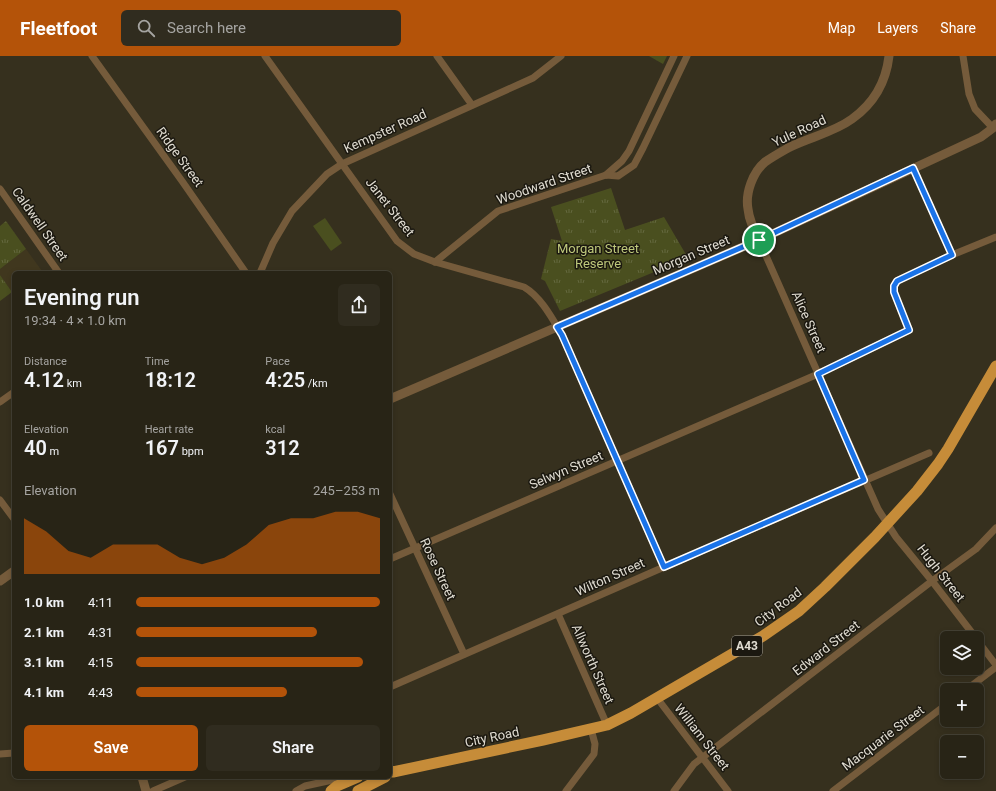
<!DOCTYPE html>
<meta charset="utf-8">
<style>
:root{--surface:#282416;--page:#302c1f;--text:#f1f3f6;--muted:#a5a4a1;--line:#444135;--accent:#b45309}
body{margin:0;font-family:Roboto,sans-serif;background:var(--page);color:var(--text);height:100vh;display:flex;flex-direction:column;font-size:15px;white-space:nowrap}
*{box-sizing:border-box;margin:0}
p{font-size:13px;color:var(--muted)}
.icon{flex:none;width:22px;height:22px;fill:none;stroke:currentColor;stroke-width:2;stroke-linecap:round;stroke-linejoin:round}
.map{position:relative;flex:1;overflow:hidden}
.panel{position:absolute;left:12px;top:215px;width:380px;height:508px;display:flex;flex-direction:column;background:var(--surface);border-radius:6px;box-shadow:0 2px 6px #0003,0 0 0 1px var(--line)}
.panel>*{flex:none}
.buttons{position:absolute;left:940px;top:575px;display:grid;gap:8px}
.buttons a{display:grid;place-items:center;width:44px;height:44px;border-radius:6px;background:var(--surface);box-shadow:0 2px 6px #0003,0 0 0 1px var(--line);font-size:20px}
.pin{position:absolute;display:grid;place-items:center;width:34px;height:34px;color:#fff;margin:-17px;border:2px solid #fff;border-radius:50%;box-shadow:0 1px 4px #0007}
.round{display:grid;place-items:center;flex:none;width:42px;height:42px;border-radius:6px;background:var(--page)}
.overview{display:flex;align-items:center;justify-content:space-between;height:68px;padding:0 12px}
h1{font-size:22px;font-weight:600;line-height:30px}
.metrics{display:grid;grid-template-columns:repeat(3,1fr);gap:6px;height:68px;padding:4px 12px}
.metrics div{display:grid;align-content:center}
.metrics b{font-size:20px;font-weight:600}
.metrics small{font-size:11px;font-weight:400}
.metrics p{font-size:11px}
.chart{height:112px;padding:8px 12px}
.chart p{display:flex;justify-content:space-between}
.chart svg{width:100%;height:72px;margin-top:4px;fill:var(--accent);opacity:.7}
.button{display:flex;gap:8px;margin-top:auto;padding:8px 12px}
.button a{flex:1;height:46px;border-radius:6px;background:var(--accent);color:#fff;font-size:16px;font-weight:600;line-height:46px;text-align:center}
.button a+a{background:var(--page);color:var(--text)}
ul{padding:0 12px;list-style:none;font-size:13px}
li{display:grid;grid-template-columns:64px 48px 1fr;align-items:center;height:30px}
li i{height:10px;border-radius:5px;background:var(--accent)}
header{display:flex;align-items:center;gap:24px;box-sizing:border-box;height:56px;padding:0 20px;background:var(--accent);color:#fff}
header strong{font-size:19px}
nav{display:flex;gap:22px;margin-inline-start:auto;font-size:14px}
.search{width:280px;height:36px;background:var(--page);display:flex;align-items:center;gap:10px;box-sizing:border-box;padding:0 14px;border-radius:6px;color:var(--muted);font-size:15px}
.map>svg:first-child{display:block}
.built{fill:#40371e}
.grass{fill:url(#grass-tufts)}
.pitch{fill:#4a4f1f}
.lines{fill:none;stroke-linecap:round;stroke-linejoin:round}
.minor{stroke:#755b3b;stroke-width:7}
.tertiary{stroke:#755b3b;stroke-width:9}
.trunk{stroke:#c68c39;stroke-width:11}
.route-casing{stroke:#fff;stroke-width:8}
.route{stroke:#1a73e8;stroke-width:5}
.labels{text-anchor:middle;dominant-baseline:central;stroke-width:3;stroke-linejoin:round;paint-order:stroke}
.shield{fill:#1b1810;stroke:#a5a197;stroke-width:1}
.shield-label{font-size:12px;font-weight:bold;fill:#e0dcd1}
.street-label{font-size:13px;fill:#e0dcd1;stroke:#1b1810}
.park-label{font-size:13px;fill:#bec87b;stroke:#1b1810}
</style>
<header>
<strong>Fleetfoot</strong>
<div class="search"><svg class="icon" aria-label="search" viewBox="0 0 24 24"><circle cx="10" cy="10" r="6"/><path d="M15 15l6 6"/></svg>Search here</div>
<nav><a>Map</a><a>Layers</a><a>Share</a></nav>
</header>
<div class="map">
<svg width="996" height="735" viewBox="0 0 996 735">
<defs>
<pattern id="grass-tufts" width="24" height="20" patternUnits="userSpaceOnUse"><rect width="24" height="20" fill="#4a4f1f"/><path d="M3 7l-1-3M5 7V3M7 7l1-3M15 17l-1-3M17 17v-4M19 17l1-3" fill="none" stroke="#64683e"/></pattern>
</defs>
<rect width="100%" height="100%" fill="#36301e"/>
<!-- built -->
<path class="built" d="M26,193L42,215L40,217H14V235L12,236L0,219V213Z"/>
<!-- grass -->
<g class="grass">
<path d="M649,0H667L663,8Z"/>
<path d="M611,132L625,174L664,161L688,202L560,255L545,225L541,223L551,183L562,185L551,151Z"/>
<path d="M6,165L26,193L0,213V170Z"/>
<path d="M0,219L12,236L0,245Z"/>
</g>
<!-- pitch -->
<path class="pitch" d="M325,162L342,187L331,195L313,170Z"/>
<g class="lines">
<!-- minor -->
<g class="minor">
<path d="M92,0L182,125L246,217"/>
<path d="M265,0L397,185L414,198L435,206L524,231C541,241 552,262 562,279L664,511"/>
<path d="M437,0L472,49"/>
<path d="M963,0L969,38L975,53L993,72"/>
<path d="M913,112L952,199"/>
<path d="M606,119L622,105L629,95L674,0"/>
<path d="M0,133L59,217"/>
<path d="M759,184L878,453L896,481L932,525L976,582"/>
<path d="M435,206L498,155L606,119L618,120L634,109L643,92L687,0"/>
<path d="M260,217L273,187L292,155L327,118L342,108L533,22L561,0"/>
<path d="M0,346L14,336"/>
<path d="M390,438L464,598"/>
<path d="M0,444L14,463"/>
<path d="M390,503L818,318L909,274L894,236V230L897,225L952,199L996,181"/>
<path d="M558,558L607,669"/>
<path d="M977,584L996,609"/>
<path d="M390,631L664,511L929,397"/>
<path d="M966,634L996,611"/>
<path d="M657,642L728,735"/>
<path d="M0,698L14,697"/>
<path d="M153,735L185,721"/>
<path d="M296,735L305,730L346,721"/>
<path d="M566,735L594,698L595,688L591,673"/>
<path d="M674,735L694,708L932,525L976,493L996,472"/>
<path d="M833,735L947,648"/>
</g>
<!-- tertiary -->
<g class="tertiary">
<path d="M759,184C754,174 749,164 748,153C745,137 753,116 765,106C772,101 781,96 788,92C809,81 833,77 852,63C873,48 886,26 889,0"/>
<path d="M390,343L759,184L981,81L993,72L996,68"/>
<path d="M0,525L14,515"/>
<path d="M142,721L146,735"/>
</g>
<!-- trunk -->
<g class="trunk">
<path d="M390,715L393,716L543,684L607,669L631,657L763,580L799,555L825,531L875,481L917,435L938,408L948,393L996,310"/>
<path d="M331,735L337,730L358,721"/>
<path d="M358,735L385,721"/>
</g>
</g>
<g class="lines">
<defs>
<path id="route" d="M913,112L952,199L897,225L894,230V236L909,274L818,318L864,424L664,511L562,279L557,271L759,184Z"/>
</defs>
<!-- route casing -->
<use href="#route" class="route-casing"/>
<!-- route -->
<use href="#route" class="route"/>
</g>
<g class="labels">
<!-- shield labels -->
<rect class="shield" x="732" y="580" width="30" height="20" rx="3"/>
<g class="shield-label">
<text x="747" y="590">A43</text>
</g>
<!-- street labels -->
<g class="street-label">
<text transform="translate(385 75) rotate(-24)">Kempster Road</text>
<text transform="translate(799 75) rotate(-25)">Yule Road</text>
<text transform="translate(180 101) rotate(54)">Ridge Street</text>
<text transform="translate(544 128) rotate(-19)">Woodward Street</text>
<text transform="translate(390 151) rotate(52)">Janet Street</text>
<text transform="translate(40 168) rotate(55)">Caldwell Street</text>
<text transform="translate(691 199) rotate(-23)">Morgan Street</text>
<text transform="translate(809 266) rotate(66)">Alice Street</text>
<text transform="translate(566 414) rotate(-23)">Selwyn Street</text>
<text transform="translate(438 513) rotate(65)">Rose Street</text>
<text transform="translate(941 517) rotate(52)">Hugh Street</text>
<text transform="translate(610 521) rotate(-24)">Wilton Street</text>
<text transform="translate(778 551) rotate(-37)">City Road</text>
<text transform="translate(826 592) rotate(-38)">Edward Street</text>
<text transform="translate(593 608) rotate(66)">Allworth Street</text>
<text transform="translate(492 681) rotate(-12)">City Road</text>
<text transform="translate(702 681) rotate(52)">William Street</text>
<text transform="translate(883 682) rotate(-37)">Macquarie Street</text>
</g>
<!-- park labels -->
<g class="park-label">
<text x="598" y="192">Morgan Street<tspan x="598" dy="15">Reserve</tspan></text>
</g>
</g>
</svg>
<div class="buttons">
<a><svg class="icon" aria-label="layers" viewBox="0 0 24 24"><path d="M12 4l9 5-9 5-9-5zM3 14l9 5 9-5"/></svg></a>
<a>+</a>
<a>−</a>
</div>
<div class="pin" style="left:759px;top:184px;background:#1e9e55"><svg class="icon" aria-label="arrive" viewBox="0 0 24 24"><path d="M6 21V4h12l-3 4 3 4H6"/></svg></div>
<section class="panel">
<div class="overview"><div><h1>Evening run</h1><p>19:34 · 4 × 1.0 km</p></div><a class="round"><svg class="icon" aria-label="share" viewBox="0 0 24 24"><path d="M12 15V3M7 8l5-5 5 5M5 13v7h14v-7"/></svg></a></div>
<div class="metrics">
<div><p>Distance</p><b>4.12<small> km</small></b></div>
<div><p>Time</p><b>18:12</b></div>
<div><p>Pace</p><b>4:25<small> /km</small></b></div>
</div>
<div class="metrics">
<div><p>Elevation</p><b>40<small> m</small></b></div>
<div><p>Heart rate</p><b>167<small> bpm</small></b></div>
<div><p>kcal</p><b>312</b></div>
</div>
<div class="chart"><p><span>Elevation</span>245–253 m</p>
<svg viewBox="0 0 160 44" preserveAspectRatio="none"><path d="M0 44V10L10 18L20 30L30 34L40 26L50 26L60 26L70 34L80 38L90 34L100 26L110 14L120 10L130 10L140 6L150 6L160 10V44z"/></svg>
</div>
<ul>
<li><b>1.0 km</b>4:11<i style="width:100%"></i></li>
<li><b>2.1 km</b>4:31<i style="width:74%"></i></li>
<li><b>3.1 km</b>4:15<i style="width:93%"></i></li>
<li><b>4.1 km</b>4:43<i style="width:62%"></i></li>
</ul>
<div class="button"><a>Save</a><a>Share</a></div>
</section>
</div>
